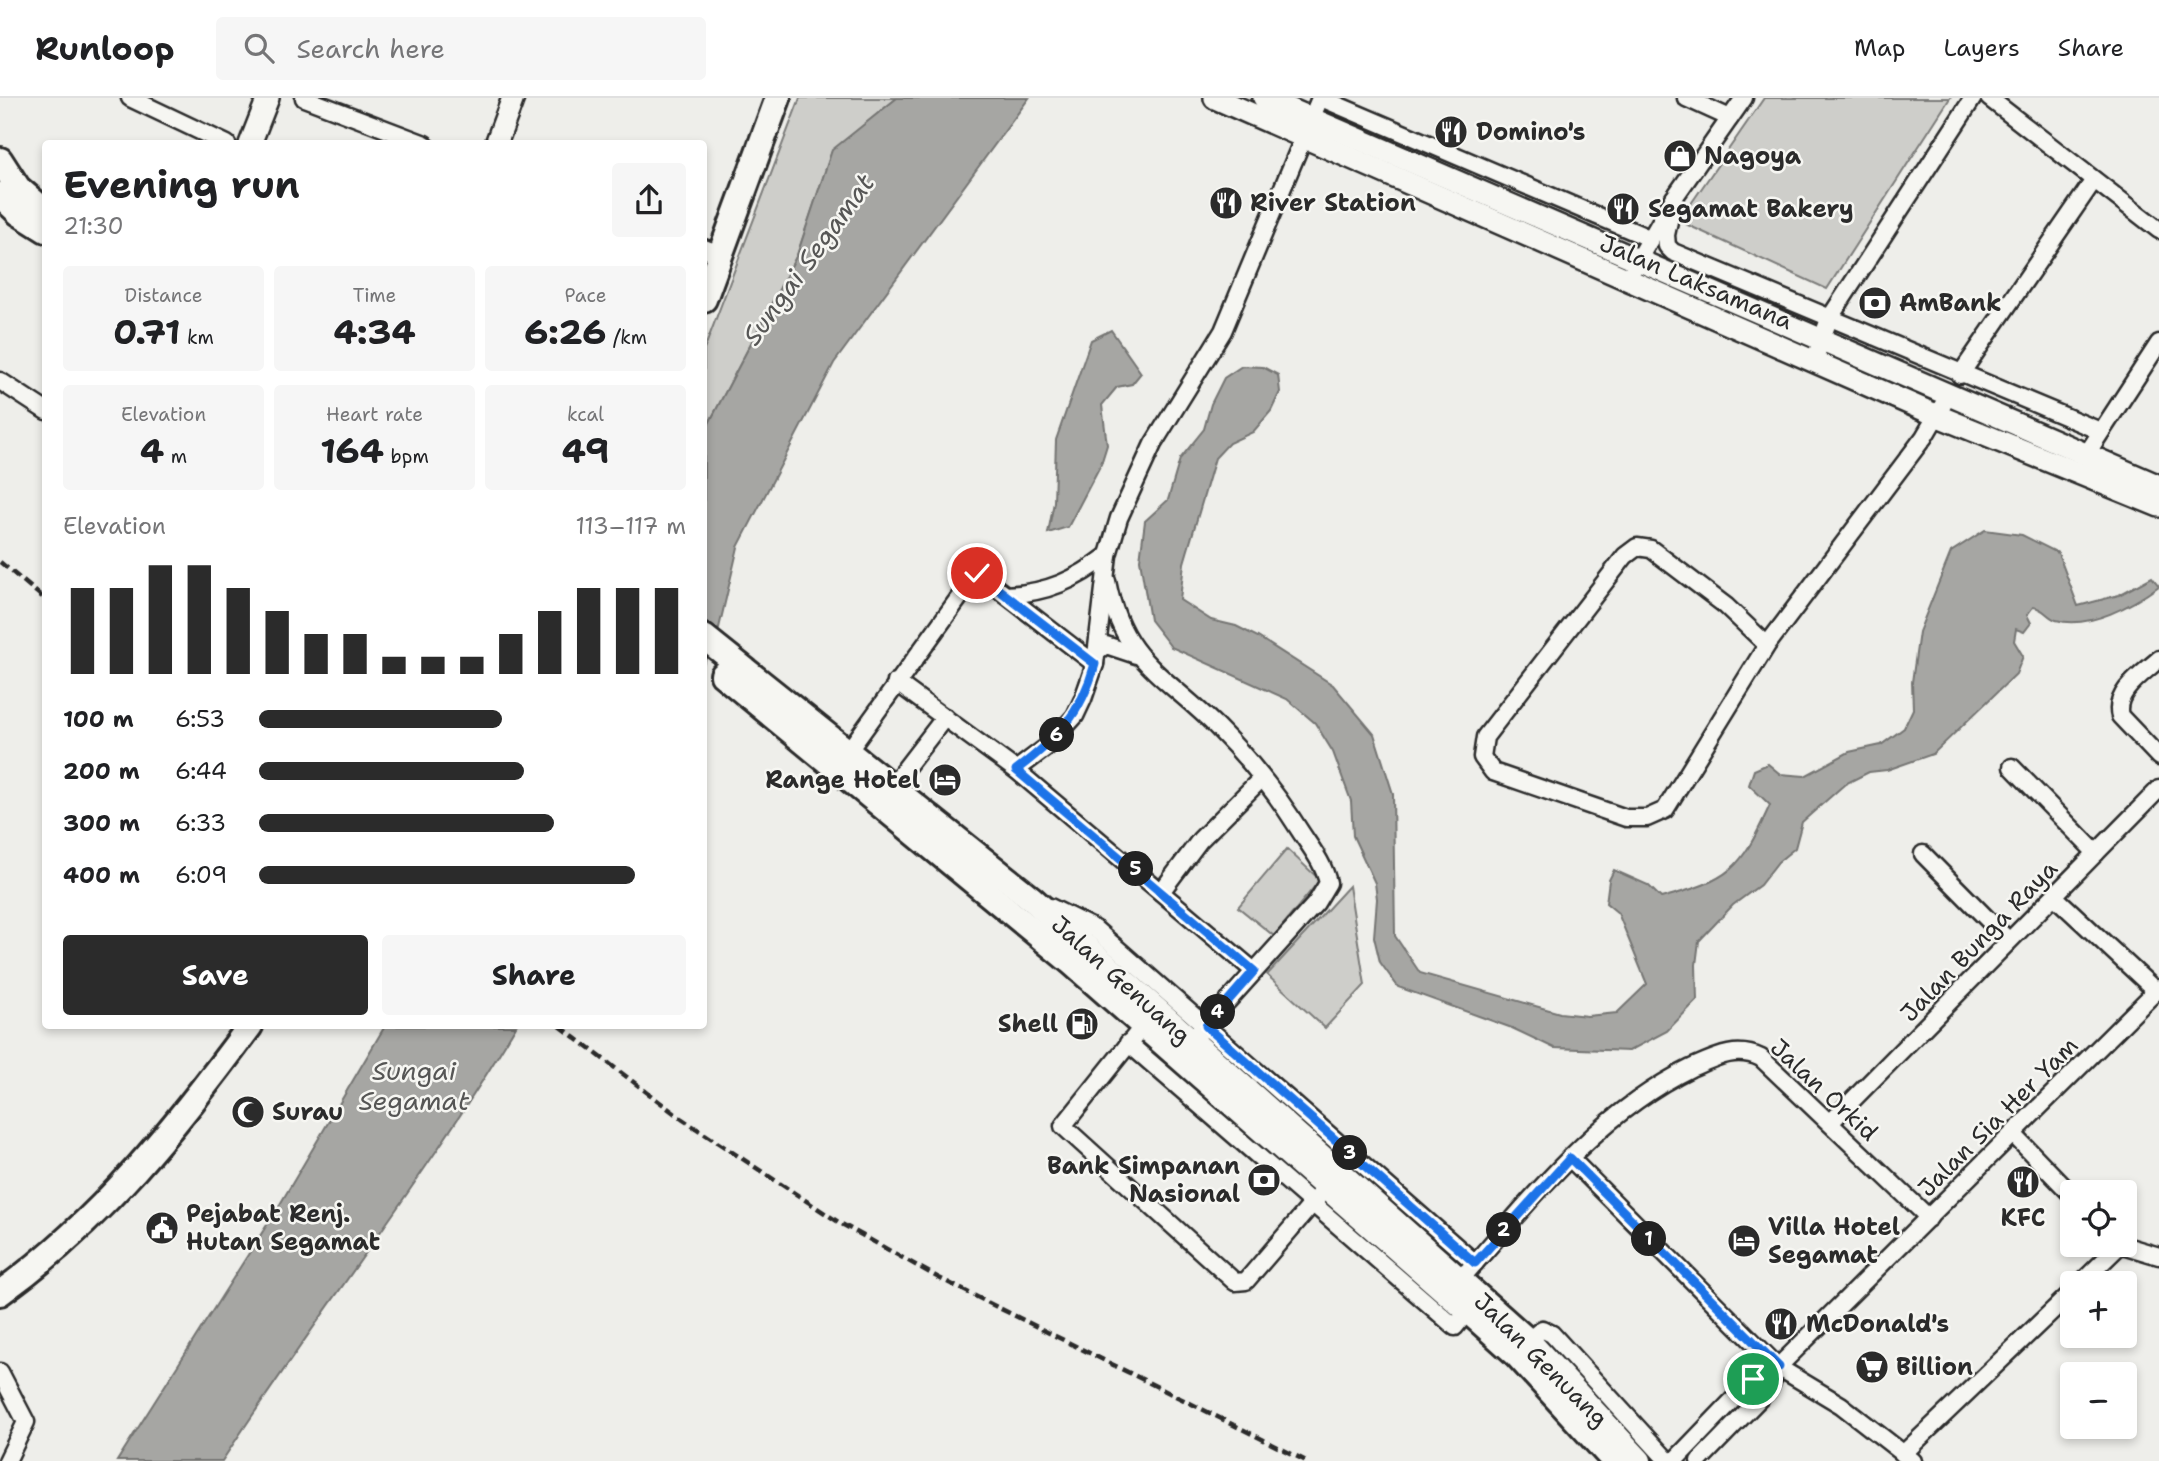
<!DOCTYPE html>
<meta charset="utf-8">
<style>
:root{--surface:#fff;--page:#f6f6f6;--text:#202124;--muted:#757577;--line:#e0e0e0;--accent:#2b2b2b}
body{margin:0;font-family:"Shantell Sans",sans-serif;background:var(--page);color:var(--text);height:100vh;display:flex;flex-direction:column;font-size:26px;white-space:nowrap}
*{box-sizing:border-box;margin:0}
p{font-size:23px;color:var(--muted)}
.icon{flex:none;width:38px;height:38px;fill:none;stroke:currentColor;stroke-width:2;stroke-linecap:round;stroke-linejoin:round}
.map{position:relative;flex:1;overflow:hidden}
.panel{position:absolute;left:42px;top:42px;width:665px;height:889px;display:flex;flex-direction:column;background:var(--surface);border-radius:7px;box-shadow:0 4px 10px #0003}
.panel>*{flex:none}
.controls{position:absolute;left:2060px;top:1082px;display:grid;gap:14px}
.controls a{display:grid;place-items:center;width:77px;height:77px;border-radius:7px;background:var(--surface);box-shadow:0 4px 10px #0003;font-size:35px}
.pin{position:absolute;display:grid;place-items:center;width:60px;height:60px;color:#fff;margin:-30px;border:4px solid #fff;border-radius:50%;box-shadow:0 2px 7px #0007}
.km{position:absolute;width:35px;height:35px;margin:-18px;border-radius:50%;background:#222;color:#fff;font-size:19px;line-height:35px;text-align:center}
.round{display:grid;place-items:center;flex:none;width:74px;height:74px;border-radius:7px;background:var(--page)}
.summary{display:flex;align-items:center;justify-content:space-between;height:119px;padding:0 21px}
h1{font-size:38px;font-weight:700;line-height:52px}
.figures{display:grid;grid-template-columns:repeat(3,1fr);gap:10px;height:119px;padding:7px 21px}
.figures div{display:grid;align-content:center;border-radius:7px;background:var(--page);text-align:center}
.figures b{font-size:35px;font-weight:700}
.figures small{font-size:19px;font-weight:400}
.figures p{font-size:19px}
.chart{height:196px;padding:14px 21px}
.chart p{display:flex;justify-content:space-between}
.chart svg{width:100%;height:126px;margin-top:7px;stroke:var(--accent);stroke-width:6}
.button{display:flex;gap:14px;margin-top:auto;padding:14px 21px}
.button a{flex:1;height:80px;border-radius:7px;background:var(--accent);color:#fff;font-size:28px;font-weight:700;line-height:80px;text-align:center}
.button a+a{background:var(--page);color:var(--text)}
ul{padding:0 21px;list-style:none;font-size:23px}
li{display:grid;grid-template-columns:112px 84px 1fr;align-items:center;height:52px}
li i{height:18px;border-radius:9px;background:var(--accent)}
header{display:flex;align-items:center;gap:42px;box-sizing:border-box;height:98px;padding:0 35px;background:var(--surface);border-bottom:2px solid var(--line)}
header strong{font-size:33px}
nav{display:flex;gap:38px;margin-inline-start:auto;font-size:24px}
.search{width:490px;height:63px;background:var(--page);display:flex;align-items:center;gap:18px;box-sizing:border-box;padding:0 24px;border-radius:7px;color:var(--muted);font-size:26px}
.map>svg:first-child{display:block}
.green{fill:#cececa;stroke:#7c7c7a;stroke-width:2}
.water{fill:#a6a6a3;stroke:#757573;stroke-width:2}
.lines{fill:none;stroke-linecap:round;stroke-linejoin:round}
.minor-casing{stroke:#2b2b2b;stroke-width:21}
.major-casing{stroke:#2b2b2b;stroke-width:26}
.highway-casing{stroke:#2b2b2b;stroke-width:30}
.minor{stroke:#f6f6f2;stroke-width:16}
.major{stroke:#f6f6f2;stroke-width:21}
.highway{stroke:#f6f6f2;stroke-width:24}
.rail{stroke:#2b2b2b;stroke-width:4.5;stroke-dasharray:10 5;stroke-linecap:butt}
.route-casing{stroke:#fff;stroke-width:14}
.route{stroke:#1a73e8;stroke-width:9}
.labels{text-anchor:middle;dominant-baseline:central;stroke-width:5;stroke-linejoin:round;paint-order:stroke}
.poi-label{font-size:24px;font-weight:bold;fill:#2b2b2b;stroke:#f6f6f2;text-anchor:start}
.street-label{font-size:24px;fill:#2b2b2b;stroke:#f6f6f2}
.water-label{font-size:26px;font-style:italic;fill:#565655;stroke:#f6f6f2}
</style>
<header>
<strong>Runloop</strong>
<div class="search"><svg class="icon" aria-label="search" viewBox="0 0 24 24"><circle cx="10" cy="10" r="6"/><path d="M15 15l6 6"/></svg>Search here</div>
<nav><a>Map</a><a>Layers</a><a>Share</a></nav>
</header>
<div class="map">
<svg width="2159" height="1363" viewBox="0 0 2159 1363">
<rect width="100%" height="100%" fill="#eeeeea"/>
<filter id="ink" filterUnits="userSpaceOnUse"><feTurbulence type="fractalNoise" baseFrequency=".0143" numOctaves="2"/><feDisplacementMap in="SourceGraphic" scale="14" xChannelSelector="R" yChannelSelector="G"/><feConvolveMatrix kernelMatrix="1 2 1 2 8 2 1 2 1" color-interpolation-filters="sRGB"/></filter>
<g filter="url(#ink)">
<!-- green -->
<g class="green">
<path d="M800,0H897L832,53L797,157L704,335V252Z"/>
<path d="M1764,0H1950L1827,191L1679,123Z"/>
<path d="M1287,751L1320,782L1274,838L1238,809Z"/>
<path d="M1349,788L1365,887L1325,930L1267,877Z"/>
</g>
<!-- water -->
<g class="water">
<path d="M897,0H1029L834,265L738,449L719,530L704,565V335L797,157L832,52Z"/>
<path d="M1111,232L1141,275L1132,286L1117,289L1102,307L1107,347L1101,366L1068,429L1048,435L1054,404L1056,342L1091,242Z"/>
<path d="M1242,268L1263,269L1278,277L1280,294L1271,313L1253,334L1229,345L1215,360L1184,465L1180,502L1211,522L1236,528L1258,539L1333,587L1374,636L1393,696L1395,838L1420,875L1560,915L1587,918L1617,915L1647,886L1618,815L1606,805L1609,782L1614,772L1648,787L1661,800C1731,781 1740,773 1770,707L1749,687L1754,672L1768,666L1780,676L1805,678L1849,654L1881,647L1904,630L1913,611L1912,584L1919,534L1951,454L1985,432L2022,437L2058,455L2078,508L2119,497L2152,479L2159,488C2133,507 2089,532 2056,522C2047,519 2044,510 2033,509L2027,517L2031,525L2024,534L2016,531L2014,543L2023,558L2016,576L1933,656L1887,672L1869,674L1845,686L1802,724L1795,750L1778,764L1760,787L1733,807L1699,843L1696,867L1697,902L1667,933L1629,953L1554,950L1512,930L1398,889L1380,864L1374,839L1377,801L1375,785L1353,738L1351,703L1333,654L1315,625L1287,601L1171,549L1150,522L1140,462L1145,423L1168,402L1180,361L1204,331L1211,306L1224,280Z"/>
<path d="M385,928H516C427,1078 318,1216 222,1363H117L279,1108Z"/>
</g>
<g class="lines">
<defs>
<g id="minor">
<path d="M130,0L227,46"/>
<path d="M304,0L425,46"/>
<path d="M1321,0L1649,140"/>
<path d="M1686,0L1730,20"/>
<path d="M1989,0L2159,132"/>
<path d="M1674,100L1666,137L1667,148L1673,154L2100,333"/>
<path d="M704,150L720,156"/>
<path d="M1633,171L1674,100L1744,0"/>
<path d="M1814,263L1829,221L1973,0"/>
<path d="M1960,277L2094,82"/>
<path d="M0,283L46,313"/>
<path d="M2086,357L2159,245"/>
<path d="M1107,483C1122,563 1165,577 1217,629C1248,660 1277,696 1300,733C1311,750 1324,766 1328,785L1316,805L1190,945"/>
<path d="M1006,497C1047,495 1076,482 1108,457"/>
<path d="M1767,547L1726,508L1651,451L1637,449L1625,458L1485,639L1482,659L1493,674L1626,720H1647L1665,712L1767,547L1924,339L1948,298"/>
<path d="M1096,554L1106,547L1136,557"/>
<path d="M2159,561C2144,575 2113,594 2120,618L2159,659"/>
<path d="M896,584L1016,672L1254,873"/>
<path d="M847,655L977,475L1095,566"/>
<path d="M2012,669L2096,755"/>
<path d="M1016,672L1048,648L1075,618L1083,601L1095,566L1108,457L1119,420L1153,346L1223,233L1320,0"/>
<path d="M891,689L945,619"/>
<path d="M1923,756L2008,842"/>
<path d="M1161,794L1200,742L1262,680"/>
<path d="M2054,798L2156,893"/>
<path d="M1050,809L1095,831L1475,1165"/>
<path d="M1143,928L1063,1028L1235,1184L1246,1183L1331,1084"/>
<path d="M1128,945L1455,1229L1468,1213"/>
<path d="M1830,1025L2159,691"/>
<path d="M2014,1037L2072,1097"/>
<path d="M1570,1060L1778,1269L1841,1307L1913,1363"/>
<path d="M2119,1146L2159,1158"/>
<path d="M1460,1182C1529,1104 1596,1016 1691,970C1716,959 1736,948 1761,960L1929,1120"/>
<path d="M2081,1185L2120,1147"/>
<path d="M1528,1243L1542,1231L1552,1236L1668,1363"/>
<path d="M0,1274L26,1324L7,1363"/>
<path d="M1903,1356L2072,1194"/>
<path d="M1674,1363L1753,1281L1778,1269L2159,890"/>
<path d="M1699,1363L1769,1291L1778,1269"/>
</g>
<g id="major">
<path d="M1215,0L1938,318L2159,408"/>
<path d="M1264,0L2159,388"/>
<path d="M250,46L268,0"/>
<path d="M496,46L513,0"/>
</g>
<g id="highway">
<path d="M0,62L18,90L46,114"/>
<path d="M0,97L19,115L46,132"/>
<path d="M704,201L778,0"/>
<path d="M704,539L1032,801L1528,1243L1639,1363"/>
<path d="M723,577L1072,865L1468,1213L1515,1255L1614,1363"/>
<path d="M0,1195C101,1123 177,1027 250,928"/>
</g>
</defs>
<!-- minor casing -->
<use href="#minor" class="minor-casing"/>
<!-- major casing -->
<use href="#major" class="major-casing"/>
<!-- highway casing -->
<use href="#highway" class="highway-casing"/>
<!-- minor -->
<use href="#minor" class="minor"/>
<!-- major -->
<use href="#major" class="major"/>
<!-- highway -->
<use href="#highway" class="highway"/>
<!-- rail -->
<g class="rail">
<path d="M0,464L46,502"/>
<path d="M560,928L682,1021L840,1125L939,1180L1306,1363"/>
</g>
</g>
</g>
<g class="lines" filter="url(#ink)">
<defs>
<path id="route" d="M977,475L1095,566C1081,617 1057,641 1016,672L1254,873L1206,928L1475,1165L1570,1060L1779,1269L1753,1281"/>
</defs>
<!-- route casing -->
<use href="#route" class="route-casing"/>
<!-- route -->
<use href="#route" class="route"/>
</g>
<!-- icons -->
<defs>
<symbol id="restaurant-disc" viewBox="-11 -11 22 22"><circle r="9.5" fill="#2b2b2b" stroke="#f6f6f2"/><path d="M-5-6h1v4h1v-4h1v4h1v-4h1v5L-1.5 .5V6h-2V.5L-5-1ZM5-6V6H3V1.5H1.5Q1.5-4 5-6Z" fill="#fff"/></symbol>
<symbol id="shop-disc" viewBox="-11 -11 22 22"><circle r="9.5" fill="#2b2b2b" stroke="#f6f6f2"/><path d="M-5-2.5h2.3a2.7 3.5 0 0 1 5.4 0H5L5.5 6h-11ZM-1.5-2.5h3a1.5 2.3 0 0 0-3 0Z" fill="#fff"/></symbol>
<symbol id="bank-disc" viewBox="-11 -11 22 22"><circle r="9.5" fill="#2b2b2b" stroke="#f6f6f2"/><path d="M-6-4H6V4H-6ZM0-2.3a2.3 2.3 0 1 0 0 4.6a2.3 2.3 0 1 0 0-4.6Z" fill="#fff"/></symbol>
<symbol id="hotel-disc" viewBox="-11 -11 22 22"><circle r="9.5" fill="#2b2b2b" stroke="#f6f6f2"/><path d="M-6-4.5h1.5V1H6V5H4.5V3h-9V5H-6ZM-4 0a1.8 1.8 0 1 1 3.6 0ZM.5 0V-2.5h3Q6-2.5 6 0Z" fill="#fff"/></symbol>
<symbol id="fuel-disc" viewBox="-11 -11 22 22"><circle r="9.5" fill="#2b2b2b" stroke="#f6f6f2"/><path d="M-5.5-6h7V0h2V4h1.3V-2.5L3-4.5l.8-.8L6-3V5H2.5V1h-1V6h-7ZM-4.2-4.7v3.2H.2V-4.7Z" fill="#fff"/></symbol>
<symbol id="mosque-disc" viewBox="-11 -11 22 22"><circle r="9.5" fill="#2b2b2b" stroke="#f6f6f2"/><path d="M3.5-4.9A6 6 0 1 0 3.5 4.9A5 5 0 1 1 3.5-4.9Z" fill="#fff"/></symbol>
<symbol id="civic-disc" viewBox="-11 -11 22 22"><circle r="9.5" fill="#2b2b2b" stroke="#f6f6f2"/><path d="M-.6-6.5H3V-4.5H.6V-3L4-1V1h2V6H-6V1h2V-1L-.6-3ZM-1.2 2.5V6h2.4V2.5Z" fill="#fff"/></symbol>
<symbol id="supermarket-disc" viewBox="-11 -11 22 22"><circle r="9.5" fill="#2b2b2b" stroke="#f6f6f2"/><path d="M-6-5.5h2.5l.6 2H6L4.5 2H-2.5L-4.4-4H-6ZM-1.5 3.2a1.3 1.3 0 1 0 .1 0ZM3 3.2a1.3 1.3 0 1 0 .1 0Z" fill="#fff"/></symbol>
</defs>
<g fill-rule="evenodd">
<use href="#restaurant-disc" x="1432" y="15" width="38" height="38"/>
<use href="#shop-disc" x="1661" y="39" width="38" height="38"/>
<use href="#restaurant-disc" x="1207" y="86" width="38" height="38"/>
<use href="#restaurant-disc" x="1604" y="92" width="38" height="38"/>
<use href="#bank-disc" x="1856" y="186" width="38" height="38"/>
<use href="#hotel-disc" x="926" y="663" width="38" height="38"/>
<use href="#fuel-disc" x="1063" y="907" width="38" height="38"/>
<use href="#mosque-disc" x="229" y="995" width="38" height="38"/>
<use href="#bank-disc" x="1245" y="1063" width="38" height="38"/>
<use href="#restaurant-disc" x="2004" y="1065" width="38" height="38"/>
<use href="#civic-disc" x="143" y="1111" width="38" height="38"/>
<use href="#hotel-disc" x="1725" y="1124" width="38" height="38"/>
<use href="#restaurant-disc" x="1762" y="1207" width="38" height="38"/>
<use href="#supermarket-disc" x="1853" y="1250" width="38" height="38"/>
</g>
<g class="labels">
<!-- poi labels -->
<g class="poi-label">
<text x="1476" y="34">Domino's</text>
<text x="1704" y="58">Nagoya</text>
<text x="1250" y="105">River Station</text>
<text x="1648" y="111">Segamat Bakery</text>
<text x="1899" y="205">AmBank</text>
<text x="920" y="682" text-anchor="end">Range Hotel</text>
<text x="1058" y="926" text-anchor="end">Shell</text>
<text x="272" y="1014">Surau</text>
<text x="1240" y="1068" text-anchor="end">Bank Simpanan<tspan x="1240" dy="28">Nasional</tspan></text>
<text x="186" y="1116">Pejabat Renj.<tspan x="186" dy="28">Hutan Segamat</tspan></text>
<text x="2023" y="1120" text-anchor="middle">KFC</text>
<text x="1768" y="1129">Villa Hotel<tspan x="1768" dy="28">Segamat</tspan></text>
<text x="1806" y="1226">McDonald's</text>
<text x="1896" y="1269">Billion</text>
</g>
<!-- street labels -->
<g class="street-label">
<text transform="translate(1696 184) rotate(23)">Jalan Laksamana</text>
<text transform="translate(1979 843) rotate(-46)">Jalan Bunga Raya</text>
<text transform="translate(1121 882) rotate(42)">Jalan Genuang</text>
<text transform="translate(1824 992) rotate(43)">Jalan Orkid</text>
<text transform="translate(1998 1019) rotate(-45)">Jalan Sia Her Yam</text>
<text transform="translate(1541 1262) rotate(45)">Jalan Genuang</text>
</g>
<!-- water labels -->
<g class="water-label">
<text transform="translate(808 161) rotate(-54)">Sungai Segamat</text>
<text x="414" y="972">Sungai<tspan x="414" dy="30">Segamat</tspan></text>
</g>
</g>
</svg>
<div class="controls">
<a><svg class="icon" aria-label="locate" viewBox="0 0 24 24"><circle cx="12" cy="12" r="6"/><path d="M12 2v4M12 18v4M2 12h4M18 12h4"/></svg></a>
<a>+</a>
<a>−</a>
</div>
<div class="pin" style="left:1753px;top:1281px;background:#1e9e55"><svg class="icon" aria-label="arrive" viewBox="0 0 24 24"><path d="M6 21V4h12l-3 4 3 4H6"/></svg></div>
<div class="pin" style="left:977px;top:475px;background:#d93025"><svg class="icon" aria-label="check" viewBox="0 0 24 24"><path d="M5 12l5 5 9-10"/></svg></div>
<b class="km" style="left:1649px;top:1141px">1</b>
<b class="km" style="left:1504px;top:1132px">2</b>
<b class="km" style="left:1350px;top:1055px">3</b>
<b class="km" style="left:1218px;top:914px">4</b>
<b class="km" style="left:1136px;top:771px">5</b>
<b class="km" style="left:1057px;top:637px">6</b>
<section class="panel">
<div class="summary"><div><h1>Evening run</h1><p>21:30</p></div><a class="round"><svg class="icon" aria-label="share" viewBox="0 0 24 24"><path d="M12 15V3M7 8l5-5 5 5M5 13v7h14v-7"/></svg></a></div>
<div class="figures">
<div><p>Distance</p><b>0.71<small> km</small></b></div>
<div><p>Time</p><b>4:34</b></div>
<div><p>Pace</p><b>6:26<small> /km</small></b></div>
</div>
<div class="figures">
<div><p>Elevation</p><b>4<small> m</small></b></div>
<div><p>Heart rate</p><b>164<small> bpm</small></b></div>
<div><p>kcal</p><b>49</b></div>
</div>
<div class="chart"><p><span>Elevation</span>113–117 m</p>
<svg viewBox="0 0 160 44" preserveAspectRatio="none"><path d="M5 44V14M15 44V14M25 44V6M35 44V6M45 44V14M55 44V22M65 44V30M75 44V30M85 44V38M95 44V38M105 44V38M115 44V30M125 44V22M135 44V14M145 44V14M155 44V14"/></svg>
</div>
<ul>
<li><b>100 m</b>6:53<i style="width:57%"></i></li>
<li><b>200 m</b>6:44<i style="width:62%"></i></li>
<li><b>300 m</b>6:33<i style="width:69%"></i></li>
<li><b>400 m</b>6:09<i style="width:88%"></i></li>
</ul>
<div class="button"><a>Save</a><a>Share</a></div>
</section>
</div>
